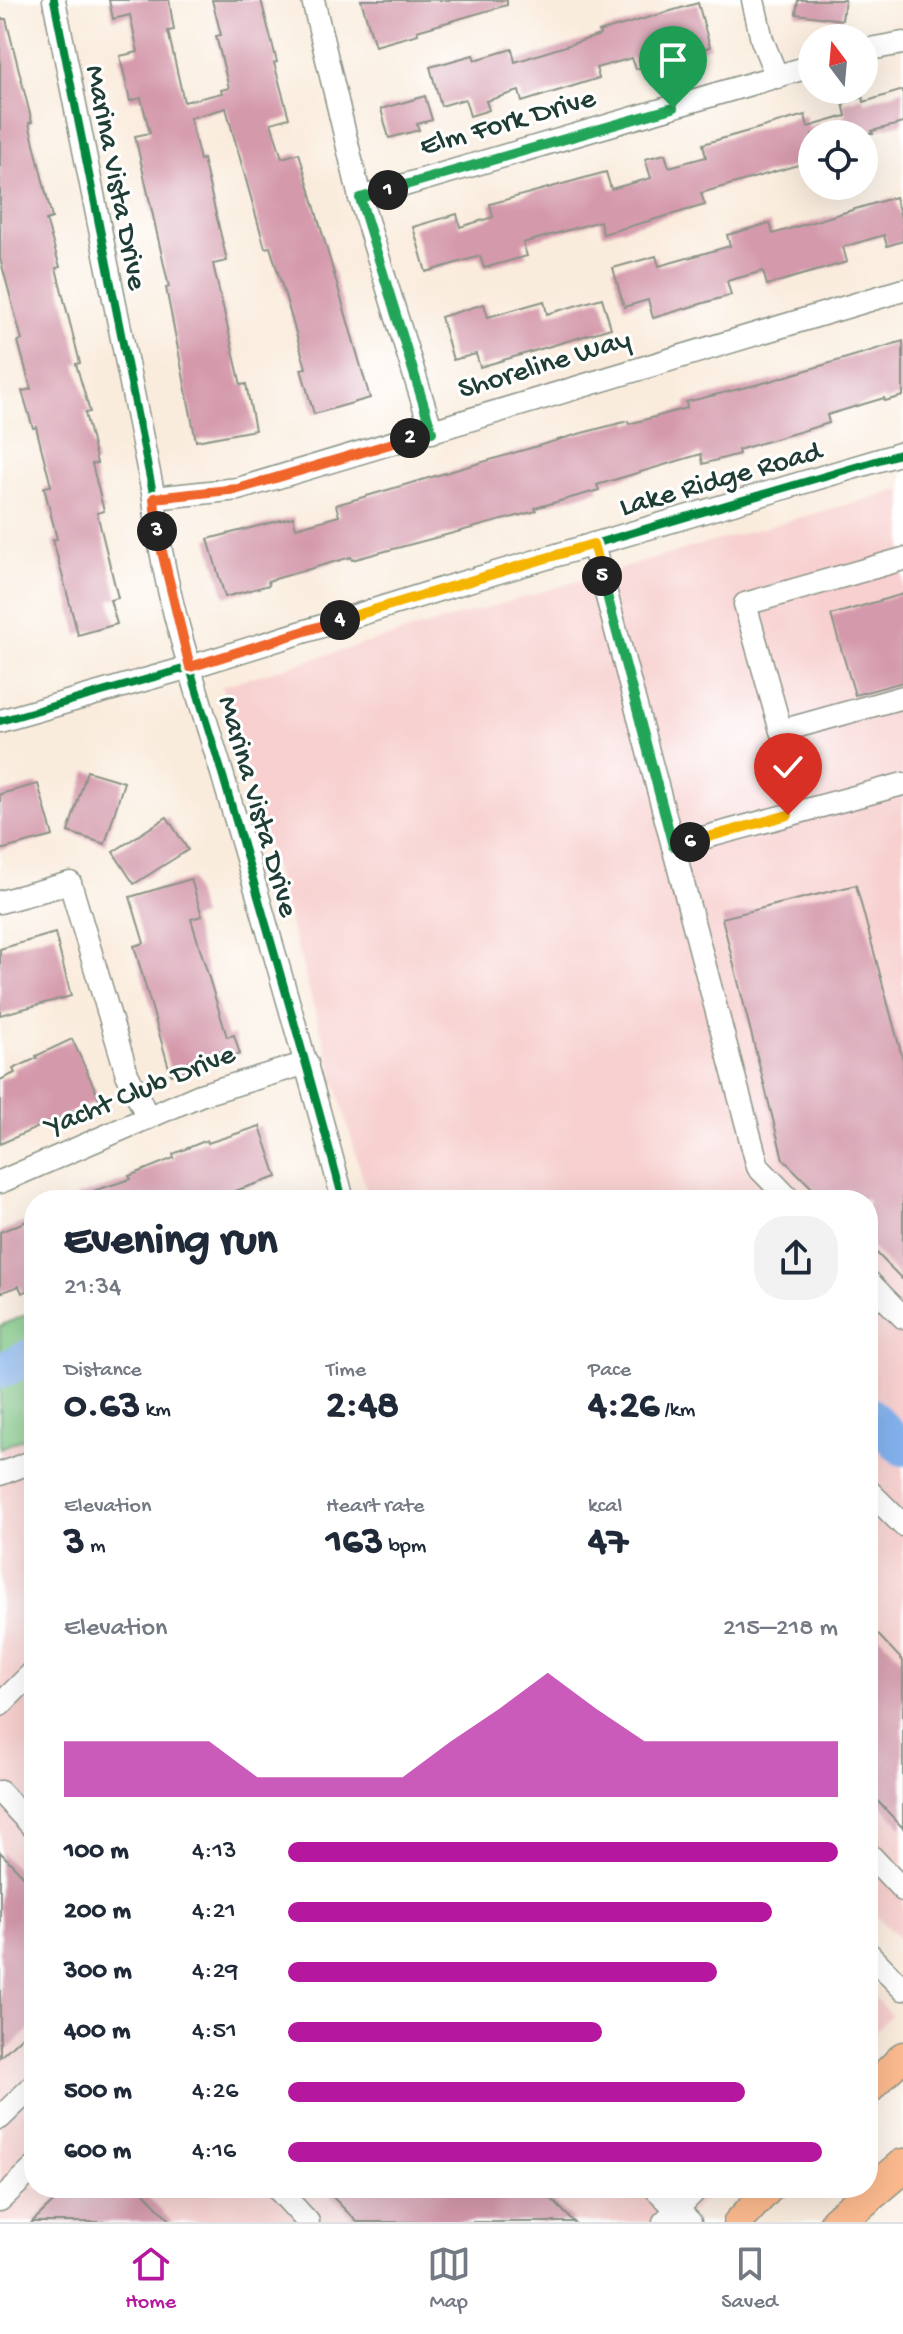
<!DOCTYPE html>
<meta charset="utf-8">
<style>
:root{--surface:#fff;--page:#f2f2f3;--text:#1f2937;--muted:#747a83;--line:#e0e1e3;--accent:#b5179e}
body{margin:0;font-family:"Gochi Hand",sans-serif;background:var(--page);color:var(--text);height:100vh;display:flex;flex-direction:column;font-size:30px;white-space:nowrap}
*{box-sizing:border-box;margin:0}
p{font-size:26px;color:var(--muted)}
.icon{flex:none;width:44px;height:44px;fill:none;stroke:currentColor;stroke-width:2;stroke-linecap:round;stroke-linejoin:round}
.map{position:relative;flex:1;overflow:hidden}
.panel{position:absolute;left:24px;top:1190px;width:854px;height:1008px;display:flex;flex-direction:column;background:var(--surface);border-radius:32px;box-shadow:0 8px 32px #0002}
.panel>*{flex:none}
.needle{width:52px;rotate:344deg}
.controls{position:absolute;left:798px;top:24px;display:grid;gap:16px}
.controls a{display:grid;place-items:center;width:80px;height:80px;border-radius:50%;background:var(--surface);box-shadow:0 8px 32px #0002;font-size:40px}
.pin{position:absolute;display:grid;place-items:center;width:68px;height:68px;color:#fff;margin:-82px -34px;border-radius:50% 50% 50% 0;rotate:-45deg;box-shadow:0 0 8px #0007}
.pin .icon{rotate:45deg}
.km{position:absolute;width:40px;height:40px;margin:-20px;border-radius:50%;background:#222;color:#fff;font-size:22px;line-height:40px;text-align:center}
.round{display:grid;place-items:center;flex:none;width:84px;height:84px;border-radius:32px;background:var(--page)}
.overview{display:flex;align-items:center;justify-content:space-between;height:136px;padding:0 40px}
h1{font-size:44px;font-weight:700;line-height:60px}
.figures{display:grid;grid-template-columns:repeat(3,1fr);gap:12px;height:136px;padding:8px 40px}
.figures div{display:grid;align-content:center}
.figures b{font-size:40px;font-weight:700}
.figures small{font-size:22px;font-weight:400}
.figures p{font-size:22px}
.chart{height:224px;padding:16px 40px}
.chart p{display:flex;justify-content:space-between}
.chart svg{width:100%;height:144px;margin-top:8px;fill:var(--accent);opacity:.7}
ul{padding:0 40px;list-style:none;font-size:26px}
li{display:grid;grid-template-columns:128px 96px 1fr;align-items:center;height:60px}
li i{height:20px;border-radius:10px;background:var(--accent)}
.menu{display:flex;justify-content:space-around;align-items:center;height:112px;border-top:2px solid var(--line);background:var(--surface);font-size:22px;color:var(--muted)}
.menu a{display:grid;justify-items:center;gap:4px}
.menu .current{color:var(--accent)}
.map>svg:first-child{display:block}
.built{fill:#f7d0cf}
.green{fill:#7fc885;stroke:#4f825c;stroke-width:2}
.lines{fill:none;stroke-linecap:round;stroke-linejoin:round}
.river{stroke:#83b2ed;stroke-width:36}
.building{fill:#d499ab}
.minor-casing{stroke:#8c9488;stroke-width:25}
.major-casing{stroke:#8c9488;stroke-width:31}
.highway-casing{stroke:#8c9488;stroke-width:37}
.minor{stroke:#fff;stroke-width:22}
.major{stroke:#fcba8e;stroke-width:28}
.highway{stroke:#fcba8e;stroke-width:34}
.cycleway-casing{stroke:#fff;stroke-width:13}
.cycleway{stroke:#00873e;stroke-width:8}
.split-1-casing{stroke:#fff;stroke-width:16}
.split-2-casing{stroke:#fff;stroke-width:16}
.split-3-casing{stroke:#fff;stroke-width:16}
.split-4-casing{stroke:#fff;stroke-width:16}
.split-5-casing{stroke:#fff;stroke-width:16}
.split-6-casing{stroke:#fff;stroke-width:16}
.split-7-casing{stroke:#fff;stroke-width:16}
.split-1{stroke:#22a559;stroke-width:10}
.split-2{stroke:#22a559;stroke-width:10}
.split-3{stroke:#f0652b;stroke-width:10}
.split-4{stroke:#f0652b;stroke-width:10}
.split-5{stroke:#f5b400;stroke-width:10}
.split-6{stroke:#22a559;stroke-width:10}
.split-7{stroke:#f5b400;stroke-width:10}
.labels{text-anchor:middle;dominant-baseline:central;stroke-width:6;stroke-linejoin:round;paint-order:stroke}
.street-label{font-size:30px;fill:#1f3d34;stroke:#fff}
</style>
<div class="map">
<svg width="903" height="2222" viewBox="0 0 903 2222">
<rect width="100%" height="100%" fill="#fff"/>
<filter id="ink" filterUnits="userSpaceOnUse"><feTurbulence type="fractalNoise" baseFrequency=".0125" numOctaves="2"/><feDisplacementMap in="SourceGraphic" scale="16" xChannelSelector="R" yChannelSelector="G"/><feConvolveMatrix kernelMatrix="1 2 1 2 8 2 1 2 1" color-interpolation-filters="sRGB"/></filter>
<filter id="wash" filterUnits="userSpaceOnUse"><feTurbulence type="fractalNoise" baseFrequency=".006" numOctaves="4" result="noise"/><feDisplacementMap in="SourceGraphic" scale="32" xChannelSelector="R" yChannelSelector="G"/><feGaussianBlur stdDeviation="1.8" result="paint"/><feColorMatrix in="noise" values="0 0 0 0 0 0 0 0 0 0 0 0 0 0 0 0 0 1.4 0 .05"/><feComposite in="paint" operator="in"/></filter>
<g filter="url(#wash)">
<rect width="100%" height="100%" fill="#faecdd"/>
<!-- built -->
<g class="built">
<path d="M903,489V1943L868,1908V1200H369L222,686L690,548Z"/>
<path d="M34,1434V2188H716L682,2222H0V1448Z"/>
<path d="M868,1991L891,2015L868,2038Z"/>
</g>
<!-- green -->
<path class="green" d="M34,1311V1434L0,1448V1326Z"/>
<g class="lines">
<!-- river -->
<g class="river">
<path d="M0,1371L34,1355"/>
<path d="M868,1414L903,1448"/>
</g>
</g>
<g id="blocks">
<!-- building -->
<g class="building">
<path d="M109,0H169L174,30L168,31L184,102L222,93L221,90L229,88L216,36L221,35L212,0H261L277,62L274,63L289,118L271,123L282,158L299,153L370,398L314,414L301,369L306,368L285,295L270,247L265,248L226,108L190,118L200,160L203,159L227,261L213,264L241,385L246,384L255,430L196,441L166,288L169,287L135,136L150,133L141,98L130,101L120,56L138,52L130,15L113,19Z"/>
<path d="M361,0H507V5L417,31L418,34L375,46Z"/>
<path d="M798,0H845L842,20L796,14Z"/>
<path d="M698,3L710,47L636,69L632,58L596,68L599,78L522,102L519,91L486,101L489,110L470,116L465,99L441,106L430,67L473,55L475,60L512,49L515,62L600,35L599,32Z"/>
<path d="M0,19H6L32,122L29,123L52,218L46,220L60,267L56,268L80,363L76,364L90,412L85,413L97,463L92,464L104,511L97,513L118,598L110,600L117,624L78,635L53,540L57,539L44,487L51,486L36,427L33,428L22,391L31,389L18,341L22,340L0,258Z"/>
<path d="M903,90V123L872,131L873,134H812V161L701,193L705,205L603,234L600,221L523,243L527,256L484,268L480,256L426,272L413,227L457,214L460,227L493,217L490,204L606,172L611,189L651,178L645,159L665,154L669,167L706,157L703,144L805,115L808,127L846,116L843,103L863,97L864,102Z"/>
<path d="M425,96L432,120L417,124L419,130L389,138L381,109Z"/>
<path d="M895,197L903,225V241L887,246L884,235L843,247L847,262L767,285L763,271L727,281L731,295L653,318L648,300L624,307L613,268L656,256L659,266L730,246L727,235L770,223L773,234Z"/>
<path d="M602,298L611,328L480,367L476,354L453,360L441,317L484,304L488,317L544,301L547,314Z"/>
<path d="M903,341V396L885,401L884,398L827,415L829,423L738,450L739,454L703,464L701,454L597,485L599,490L535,508L536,511L352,560L351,557L268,581L269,585L225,597L208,539L293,517L296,528L339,516L336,505L582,433L628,421L629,424L687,408L686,402L767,382Z"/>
<path d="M903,594V682L855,695L831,615Z"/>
<path d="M87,771L124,782L105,844L68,832Z"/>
<path d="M38,784L53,836L0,850V794Z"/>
<path d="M167,817L188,850L134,884L113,852Z"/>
<path d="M191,879L202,916L191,919L227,1037L234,1035L240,1054L171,1075L134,946L144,943L130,897Z"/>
<path d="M856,885L903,1060V1280L868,1244V1200H824L783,1159L722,918Z"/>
<path d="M55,933L71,996L0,1015V949Z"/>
<path d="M72,1039L100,1100L0,1144V1080L15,1073L13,1069L37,1058L36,1056Z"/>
<path d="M260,1126L277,1177L228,1193L231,1200H77V1196L131,1179L129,1176L174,1158L173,1154L207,1140L208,1143Z"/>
<path d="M34,1218V1288L22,1293L19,1286L0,1293V1232Z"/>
<path d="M868,1624L903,1661V1828L868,1791Z"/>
<path d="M0,1852L34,1887V2025L0,2057Z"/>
<path d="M68,2188H139L172,2222H32Z"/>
<path d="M324,2188H541L574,2222H357Z"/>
</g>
</g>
</g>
<g filter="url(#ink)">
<use href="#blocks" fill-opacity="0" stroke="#8c9488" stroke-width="2"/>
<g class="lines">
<defs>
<g id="minor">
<path d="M54,0L154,498C162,593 197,689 224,780C265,920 306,1059 343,1200"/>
<path d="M313,0L360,198L432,432"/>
<path d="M753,0L762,40L777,77"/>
<path d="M864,50L903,43"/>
<path d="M360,198L812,66"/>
<path d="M154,498L238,489L903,290"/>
<path d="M593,544L758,1167L790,1200"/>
<path d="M903,559L745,604L781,731L903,697"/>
<path d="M0,721L190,667L448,587L903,453"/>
<path d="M673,846L903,784"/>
<path d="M0,902L70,883L127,1074L148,1118"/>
<path d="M0,1182L200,1095L307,1063"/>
<path d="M868,1281L903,1317"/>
<path d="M0,1474L34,1461"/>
<path d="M868,1490L903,1525"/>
<path d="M0,1705L34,1671"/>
<path d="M0,1792L34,1828"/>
<path d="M868,1853L903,1890"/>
<path d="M868,1953L903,1989"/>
<path d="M0,2118L34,2085"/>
<path d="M277,2188L308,2222"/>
<path d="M655,2188L690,2222"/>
<path d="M0,2200L34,2168"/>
<path d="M664,2222L698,2188"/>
</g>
<g id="major">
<path d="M868,2091L903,2056"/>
<path d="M738,2222L770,2188"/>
</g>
<path id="highway" d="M837,2222L903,2166"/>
</defs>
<!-- minor casing -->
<use href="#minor" class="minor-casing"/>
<!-- major casing -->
<use href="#major" class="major-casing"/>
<!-- highway casing -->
<use href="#highway" class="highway-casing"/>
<!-- minor -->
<use href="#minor" class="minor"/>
<!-- major -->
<use href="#major" class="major"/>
<!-- highway -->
<use href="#highway" class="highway"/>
<defs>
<g id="cycleway">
<path d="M54,0L154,498C162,593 197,689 224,780C265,920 306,1059 343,1200"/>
<path d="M0,721L190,667L448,587L903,453"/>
</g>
</defs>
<!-- cycleway casing -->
<use href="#cycleway" class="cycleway-casing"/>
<!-- cycleway -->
<use href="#cycleway" class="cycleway"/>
</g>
</g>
<g class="lines" filter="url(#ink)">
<defs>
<path id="split-1" d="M388,190L673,108"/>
<path id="split-2" d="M388,190L360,198L432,432L410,438"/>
<path id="split-3" d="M157,531L154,498L238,489L410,438"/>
<path id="split-4" d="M157,531L190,667L340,620"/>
<path id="split-5" d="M340,620L593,544L602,576"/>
<path id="split-6" d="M602,576L673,846L690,842"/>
<path id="split-7" d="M690,842L788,815"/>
</defs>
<!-- split-1 casing -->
<use href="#split-1" class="split-1-casing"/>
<!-- split-2 casing -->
<use href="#split-2" class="split-2-casing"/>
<!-- split-3 casing -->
<use href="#split-3" class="split-3-casing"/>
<!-- split-4 casing -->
<use href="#split-4" class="split-4-casing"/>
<!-- split-5 casing -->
<use href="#split-5" class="split-5-casing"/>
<!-- split-6 casing -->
<use href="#split-6" class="split-6-casing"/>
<!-- split-7 casing -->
<use href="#split-7" class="split-7-casing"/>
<!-- split-1 -->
<use href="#split-1" class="split-1"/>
<!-- split-2 -->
<use href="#split-2" class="split-2"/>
<!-- split-3 -->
<use href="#split-3" class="split-3"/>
<!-- split-4 -->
<use href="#split-4" class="split-4"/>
<!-- split-5 -->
<use href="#split-5" class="split-5"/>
<!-- split-6 -->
<use href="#split-6" class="split-6"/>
<!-- split-7 -->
<use href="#split-7" class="split-7"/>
</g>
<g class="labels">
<!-- street labels -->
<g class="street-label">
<text transform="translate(508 124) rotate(-16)">Elm Fork Drive</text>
<text transform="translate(114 178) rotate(79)">Marina Vista Drive</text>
<text transform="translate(545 366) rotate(-17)">Shoreline Way</text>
<text transform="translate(721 481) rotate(-16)">Lake Ridge Road</text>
<text transform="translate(256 807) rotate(74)">Marina Vista Drive</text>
<text transform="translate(141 1092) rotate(-22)">Yacht Club Drive</text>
</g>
</g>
</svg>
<div class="controls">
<a><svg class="needle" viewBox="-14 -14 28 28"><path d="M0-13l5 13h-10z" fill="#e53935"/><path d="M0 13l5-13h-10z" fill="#747a83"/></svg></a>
<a><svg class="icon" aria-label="locate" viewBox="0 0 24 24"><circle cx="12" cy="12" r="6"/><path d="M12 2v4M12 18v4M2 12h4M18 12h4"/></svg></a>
</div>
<div class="pin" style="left:673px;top:108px;background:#1e9e55"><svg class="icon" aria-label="arrive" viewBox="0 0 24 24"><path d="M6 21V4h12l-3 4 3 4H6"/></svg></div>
<div class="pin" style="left:788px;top:815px;background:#d93025"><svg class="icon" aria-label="check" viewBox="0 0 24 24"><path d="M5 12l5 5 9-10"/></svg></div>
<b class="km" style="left:388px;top:190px">1</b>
<b class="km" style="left:410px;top:438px">2</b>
<b class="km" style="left:157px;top:531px">3</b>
<b class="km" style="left:340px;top:620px">4</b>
<b class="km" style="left:602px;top:576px">5</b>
<b class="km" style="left:690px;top:842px">6</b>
<section class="panel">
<div class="overview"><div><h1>Evening run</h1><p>21:34</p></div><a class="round"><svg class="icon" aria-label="share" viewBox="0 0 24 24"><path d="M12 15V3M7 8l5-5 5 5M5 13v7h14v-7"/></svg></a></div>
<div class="figures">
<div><p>Distance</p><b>0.63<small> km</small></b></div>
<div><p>Time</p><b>2:48</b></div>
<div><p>Pace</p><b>4:26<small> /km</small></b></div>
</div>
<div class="figures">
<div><p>Elevation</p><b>3<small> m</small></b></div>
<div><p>Heart rate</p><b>163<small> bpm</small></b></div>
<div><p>kcal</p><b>47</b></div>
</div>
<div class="chart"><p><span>Elevation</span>215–218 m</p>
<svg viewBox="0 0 160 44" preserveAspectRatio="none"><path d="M0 44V27L10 27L20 27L30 27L40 38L50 38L60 38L70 38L80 27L90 17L100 6L110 17L120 27L130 27L140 27L150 27L160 27V44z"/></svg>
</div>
<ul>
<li><b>100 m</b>4:13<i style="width:100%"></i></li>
<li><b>200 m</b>4:21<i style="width:88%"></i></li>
<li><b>300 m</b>4:29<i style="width:78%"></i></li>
<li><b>400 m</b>4:51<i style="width:57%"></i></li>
<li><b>500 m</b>4:26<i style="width:83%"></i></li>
<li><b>600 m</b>4:16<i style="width:97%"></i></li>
</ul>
</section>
</div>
<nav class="menu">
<a class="current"><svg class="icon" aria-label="home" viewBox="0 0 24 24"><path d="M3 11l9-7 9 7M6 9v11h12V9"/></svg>Home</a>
<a><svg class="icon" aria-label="map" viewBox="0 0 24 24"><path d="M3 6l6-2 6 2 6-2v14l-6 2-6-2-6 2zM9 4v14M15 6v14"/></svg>Map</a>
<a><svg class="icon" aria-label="saved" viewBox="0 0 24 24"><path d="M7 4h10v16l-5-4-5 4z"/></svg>Saved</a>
</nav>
